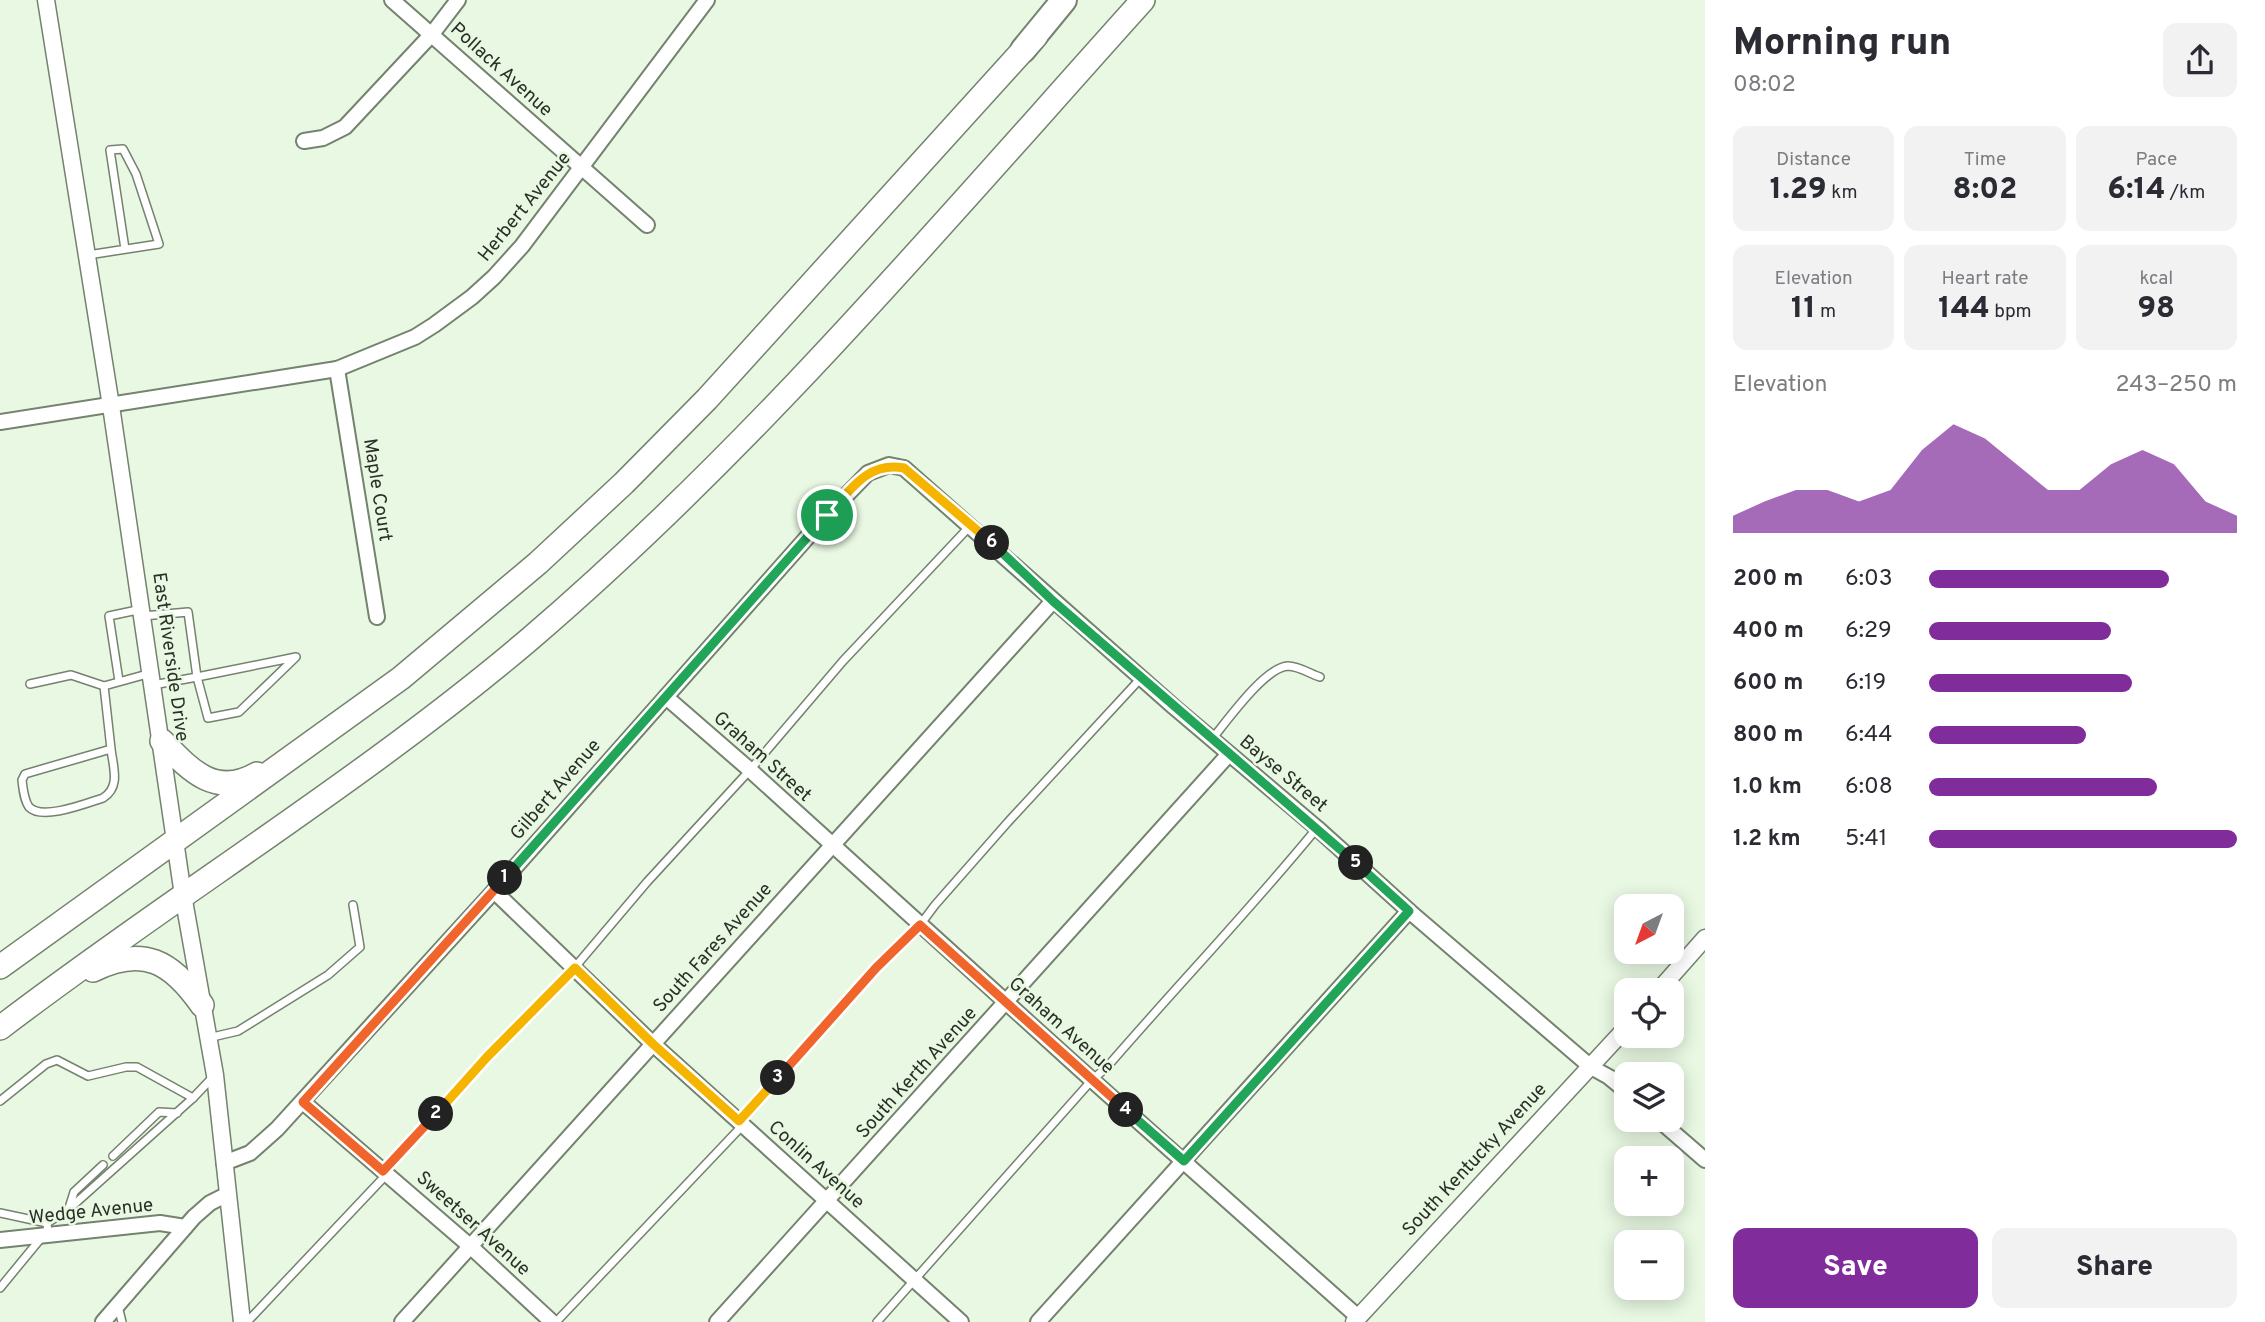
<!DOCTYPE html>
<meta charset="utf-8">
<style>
:root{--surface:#fff;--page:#f2f2f3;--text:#2b2b33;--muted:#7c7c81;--accent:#802c9b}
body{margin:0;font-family:Overpass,sans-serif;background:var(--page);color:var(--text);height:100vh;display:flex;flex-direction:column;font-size:26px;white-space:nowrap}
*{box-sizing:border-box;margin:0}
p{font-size:23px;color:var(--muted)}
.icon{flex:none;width:38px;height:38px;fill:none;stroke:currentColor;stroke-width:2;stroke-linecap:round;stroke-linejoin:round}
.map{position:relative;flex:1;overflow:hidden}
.side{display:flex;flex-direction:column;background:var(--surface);width:560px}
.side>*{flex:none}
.needle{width:46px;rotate:221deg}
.buttons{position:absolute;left:1614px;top:894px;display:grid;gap:14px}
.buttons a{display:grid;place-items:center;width:70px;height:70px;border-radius:14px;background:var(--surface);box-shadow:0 4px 18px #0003;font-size:35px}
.pin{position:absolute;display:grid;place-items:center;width:60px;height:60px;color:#fff;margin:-30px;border:4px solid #fff;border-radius:50%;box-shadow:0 2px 7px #0007}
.km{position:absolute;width:35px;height:35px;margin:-18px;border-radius:50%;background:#222;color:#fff;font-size:19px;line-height:35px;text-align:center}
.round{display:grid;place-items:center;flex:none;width:74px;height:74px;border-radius:14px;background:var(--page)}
.headline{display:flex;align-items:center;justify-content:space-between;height:119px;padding:0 28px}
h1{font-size:38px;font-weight:800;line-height:52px}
.metrics{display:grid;grid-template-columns:repeat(3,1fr);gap:10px;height:119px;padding:7px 28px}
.metrics div{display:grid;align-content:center;border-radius:14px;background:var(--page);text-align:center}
.metrics b{font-size:30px;font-weight:800}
.metrics small{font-size:19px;font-weight:400}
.metrics p{font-size:19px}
.chart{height:196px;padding:14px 28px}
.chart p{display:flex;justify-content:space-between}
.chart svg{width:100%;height:126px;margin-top:7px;fill:var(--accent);opacity:.7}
.cta{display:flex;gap:14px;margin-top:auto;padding:14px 28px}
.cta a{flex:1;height:80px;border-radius:14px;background:var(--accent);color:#fff;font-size:28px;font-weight:800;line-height:80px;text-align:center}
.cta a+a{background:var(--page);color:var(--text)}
ul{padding:0 28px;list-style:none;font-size:23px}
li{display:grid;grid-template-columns:112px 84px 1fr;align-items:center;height:52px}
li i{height:18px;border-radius:9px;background:var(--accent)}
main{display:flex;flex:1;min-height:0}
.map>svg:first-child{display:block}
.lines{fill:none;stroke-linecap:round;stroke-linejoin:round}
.service-casing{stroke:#74826e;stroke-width:10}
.minor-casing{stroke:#74826e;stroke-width:18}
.tertiary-casing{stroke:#74826e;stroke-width:19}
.trunk-casing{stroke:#74826e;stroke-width:26}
.motorway-casing{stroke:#74826e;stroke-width:28}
.service{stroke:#fff;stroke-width:7}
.minor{stroke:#fff;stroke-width:14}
.tertiary{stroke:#fff;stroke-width:16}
.trunk{stroke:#fff;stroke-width:23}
.motorway{stroke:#fff;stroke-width:24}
.split-1-casing{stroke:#fff;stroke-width:14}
.split-2-casing{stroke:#fff;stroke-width:14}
.split-3-casing{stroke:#fff;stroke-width:14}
.split-4-casing{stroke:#fff;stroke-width:14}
.split-5-casing{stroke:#fff;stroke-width:14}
.split-6-casing{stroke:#fff;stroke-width:14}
.split-7-casing{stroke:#fff;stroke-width:14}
.split-1{stroke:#22a559;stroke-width:9}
.split-2{stroke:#f0652b;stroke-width:9}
.split-3{stroke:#f5b400;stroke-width:9}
.split-4{stroke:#f0652b;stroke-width:9}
.split-5{stroke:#22a559;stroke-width:9}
.split-6{stroke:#22a559;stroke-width:9}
.split-7{stroke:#f5b400;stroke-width:9}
.labels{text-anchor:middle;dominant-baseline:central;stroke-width:5;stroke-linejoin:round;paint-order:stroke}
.street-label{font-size:19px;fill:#2a3028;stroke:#e8f8e2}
</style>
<main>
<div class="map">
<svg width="1705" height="1322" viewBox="0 0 1705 1322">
<rect width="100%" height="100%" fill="#e8f8e2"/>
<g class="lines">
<defs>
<g id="service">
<path d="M88,255L159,244L136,174L123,149L110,150L125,249"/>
<path d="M143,616L188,612L197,677L153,685"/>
<path d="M296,657L239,712L208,718L197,677Z"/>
<path d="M119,681L109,616L142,609"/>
<path d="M30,684L71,675L104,686"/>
<path d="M1212,739C1227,721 1265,667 1288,666C1298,666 1311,674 1320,677"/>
<path d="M111,749C113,767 121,787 103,798C87,803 42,821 29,807C24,800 23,789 22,780L25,774L111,749L104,686L151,673"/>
<path d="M208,1038L238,1031L328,975L360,947L353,905"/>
<path d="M0,1101L46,1064L57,1060L88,1076L126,1067H137L193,1098L212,1078"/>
<path d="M739,1121L876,968L920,925L935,905L1008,822L1141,678"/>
<path d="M113,1156L159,1112L177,1113"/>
<path d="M383,1170L487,1057L575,967L647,882L750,770L843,661L971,525"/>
<path d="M69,1208L74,1192L103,1165"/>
<path d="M0,1213L47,1223"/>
<path d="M48,1235L47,1223L69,1209L193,1098"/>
<path d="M0,1288L42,1237"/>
<path d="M118,1306L122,1322"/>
<path d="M247,1322L387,1174"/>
<path d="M556,1322L743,1125"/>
<path d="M877,1322L1092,1080L1107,1067C1176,987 1250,910 1317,828"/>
</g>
<g id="minor">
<path d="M392,0L647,225"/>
<path d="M304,141L323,138L345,127L432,34L458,0"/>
<path d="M337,369L377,617"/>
<path d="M0,422L337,369L415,337L434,325L472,297L494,277L522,246L707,0"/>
<path d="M666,697L750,770L1082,1071L1358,1317"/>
<path d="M494,891L653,1044L961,1322"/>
<path d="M303,1102L470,1246L552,1322"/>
<path d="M1659,1120L1705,1160"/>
<path d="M224,1163L250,1153L277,1129L494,891L827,515L868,473L889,465L904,468L1174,707L1317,828L1409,911L1591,1067L1609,1077L1626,1091"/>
<path d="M0,1240L160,1223L185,1227"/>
<path d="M103,1322L194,1217L210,1203L228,1194"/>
<path d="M402,1322L1053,601"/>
<path d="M717,1322L1229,754"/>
<path d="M1038,1322L1409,911"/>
</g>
<g id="tertiary">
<path d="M46,0L111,406L183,895L215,1075L242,1322"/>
<path d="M1659,990L1705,938"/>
<path d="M1354,1322L1626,1028"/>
</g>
<g id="trunk">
<path d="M162,741C190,770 215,798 257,774"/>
<path d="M0,967L401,678L538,563L624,483L707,399L1036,36"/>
<path d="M93,970C144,945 172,962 202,1005"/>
<path d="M0,1028C174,895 364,780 531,638C755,446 946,219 1143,0"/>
</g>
<path id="motorway" d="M1023,50L1064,0"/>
</defs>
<!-- service casing -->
<use href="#service" class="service-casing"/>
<!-- minor casing -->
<use href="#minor" class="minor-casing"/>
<!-- tertiary casing -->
<use href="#tertiary" class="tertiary-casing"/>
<!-- trunk casing -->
<use href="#trunk" class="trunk-casing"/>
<!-- motorway casing -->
<use href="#motorway" class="motorway-casing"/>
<!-- service -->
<use href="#service" class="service"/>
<!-- minor -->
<use href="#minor" class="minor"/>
<!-- tertiary -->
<use href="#tertiary" class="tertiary"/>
<!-- trunk -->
<use href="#trunk" class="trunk"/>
<!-- motorway -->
<use href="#motorway" class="motorway"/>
</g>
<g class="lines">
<defs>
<path id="split-1" d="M505,878L827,515"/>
<path id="split-2" d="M436,1114L383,1171L303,1102L505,878"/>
<path id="split-3" d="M436,1114L487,1057L575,968L653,1044L739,1121L778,1078"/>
<path id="split-4" d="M778,1078L876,968L920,925L1126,1110"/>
<path id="split-5" d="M1126,1110L1184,1161L1409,911L1356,863"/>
<path id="split-6" d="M992,543L1053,601L1356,863"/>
<path id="split-7" d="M827,515C850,491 867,461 904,468L992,543"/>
</defs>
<!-- split-1 casing -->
<use href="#split-1" class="split-1-casing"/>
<!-- split-2 casing -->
<use href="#split-2" class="split-2-casing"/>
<!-- split-3 casing -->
<use href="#split-3" class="split-3-casing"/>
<!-- split-4 casing -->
<use href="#split-4" class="split-4-casing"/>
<!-- split-5 casing -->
<use href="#split-5" class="split-5-casing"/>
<!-- split-6 casing -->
<use href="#split-6" class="split-6-casing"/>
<!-- split-7 casing -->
<use href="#split-7" class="split-7-casing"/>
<!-- split-1 -->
<use href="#split-1" class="split-1"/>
<!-- split-2 -->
<use href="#split-2" class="split-2"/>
<!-- split-3 -->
<use href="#split-3" class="split-3"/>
<!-- split-4 -->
<use href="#split-4" class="split-4"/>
<!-- split-5 -->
<use href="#split-5" class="split-5"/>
<!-- split-6 -->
<use href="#split-6" class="split-6"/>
<!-- split-7 -->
<use href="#split-7" class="split-7"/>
</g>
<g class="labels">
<!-- street labels -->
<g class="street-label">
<text transform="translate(501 70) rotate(42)">Pollack Avenue</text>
<text transform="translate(525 207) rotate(-51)">Herbert Avenue</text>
<text transform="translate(377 490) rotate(81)">Maple Court</text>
<text transform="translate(170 657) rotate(82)">East Riverside Drive</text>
<text transform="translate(762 757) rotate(42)">Graham Street</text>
<text transform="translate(1283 774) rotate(40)">Bayse Street</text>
<text transform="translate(556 790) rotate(-49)">Gilbert Avenue</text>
<text transform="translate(713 948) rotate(-48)">South Fares Avenue</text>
<text transform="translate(1061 1026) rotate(42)">Graham Avenue</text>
<text transform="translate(917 1073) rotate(-48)">South Kerth Avenue</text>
<text transform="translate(1475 1160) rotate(-47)">South Kentucky Avenue</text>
<text transform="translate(816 1165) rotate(42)">Conlin Avenue</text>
<text transform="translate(91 1212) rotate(-6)">Wedge Avenue</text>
<text transform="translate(473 1224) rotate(42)">Sweetser Avenue</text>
</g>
</g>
</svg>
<div class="buttons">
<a><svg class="needle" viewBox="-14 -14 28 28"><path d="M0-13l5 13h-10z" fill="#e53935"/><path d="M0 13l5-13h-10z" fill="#7c7c81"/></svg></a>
<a><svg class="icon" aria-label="locate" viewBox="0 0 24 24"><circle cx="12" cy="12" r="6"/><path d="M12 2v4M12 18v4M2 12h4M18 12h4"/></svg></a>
<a><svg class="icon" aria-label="layers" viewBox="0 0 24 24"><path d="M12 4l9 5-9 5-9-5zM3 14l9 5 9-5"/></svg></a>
<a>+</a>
<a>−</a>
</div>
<div class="pin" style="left:827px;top:515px;background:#1e9e55"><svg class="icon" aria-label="arrive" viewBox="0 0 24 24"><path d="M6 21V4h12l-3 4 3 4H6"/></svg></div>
<b class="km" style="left:505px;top:878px">1</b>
<b class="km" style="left:436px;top:1114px">2</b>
<b class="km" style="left:778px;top:1078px">3</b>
<b class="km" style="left:1126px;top:1110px">4</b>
<b class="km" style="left:1356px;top:863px">5</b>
<b class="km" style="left:992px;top:543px">6</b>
</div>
<section class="side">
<div class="headline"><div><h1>Morning run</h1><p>08:02</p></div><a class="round"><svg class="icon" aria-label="share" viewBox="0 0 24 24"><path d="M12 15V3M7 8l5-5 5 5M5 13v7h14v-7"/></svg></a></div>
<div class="metrics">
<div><p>Distance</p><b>1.29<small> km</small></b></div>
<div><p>Time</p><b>8:02</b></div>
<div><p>Pace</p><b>6:14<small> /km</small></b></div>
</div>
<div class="metrics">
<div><p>Elevation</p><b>11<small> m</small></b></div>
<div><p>Heart rate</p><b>144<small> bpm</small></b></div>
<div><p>kcal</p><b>98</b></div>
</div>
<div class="chart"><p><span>Elevation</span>243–250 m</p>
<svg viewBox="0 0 160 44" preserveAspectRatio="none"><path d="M0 44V38L10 33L20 29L30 29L40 33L50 29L60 15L70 6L80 11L90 20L100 29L110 29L120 20L130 15L140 20L150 33L160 38V44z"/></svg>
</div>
<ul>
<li><b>200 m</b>6:03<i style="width:78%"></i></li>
<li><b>400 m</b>6:29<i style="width:59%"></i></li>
<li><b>600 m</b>6:19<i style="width:66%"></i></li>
<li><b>800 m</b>6:44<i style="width:51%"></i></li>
<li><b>1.0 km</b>6:08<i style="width:74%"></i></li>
<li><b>1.2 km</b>5:41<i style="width:100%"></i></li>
</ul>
<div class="cta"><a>Save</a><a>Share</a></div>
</section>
</main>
